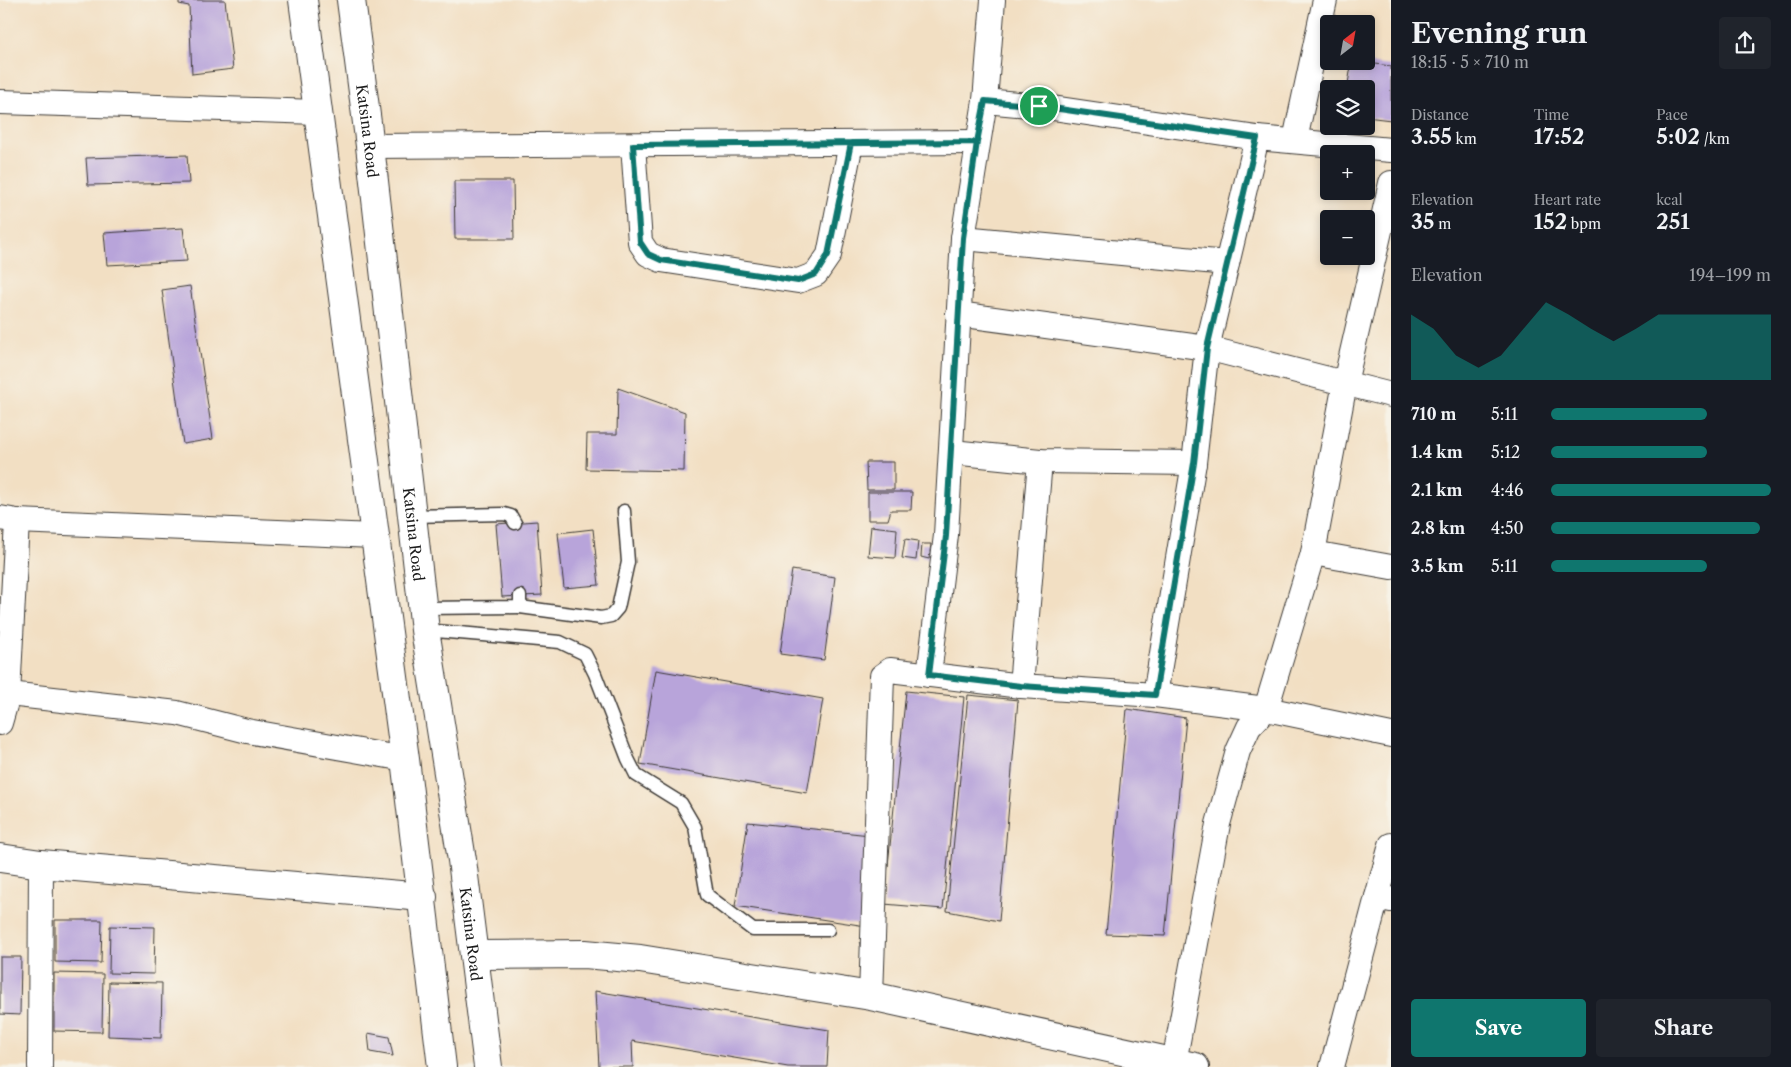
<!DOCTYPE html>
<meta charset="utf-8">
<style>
:root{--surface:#171b24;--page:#20242c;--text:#f1f3f6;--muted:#9ea1a6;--accent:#0f766e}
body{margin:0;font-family:"Libre Caslon Text",serif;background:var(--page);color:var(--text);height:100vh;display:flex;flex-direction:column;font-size:19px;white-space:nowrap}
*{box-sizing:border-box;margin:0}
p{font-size:16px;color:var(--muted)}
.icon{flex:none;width:28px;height:28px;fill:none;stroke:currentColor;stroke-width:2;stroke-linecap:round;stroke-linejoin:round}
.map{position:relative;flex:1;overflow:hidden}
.details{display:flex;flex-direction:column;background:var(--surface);width:400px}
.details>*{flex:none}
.needle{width:32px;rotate:31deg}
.tools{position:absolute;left:1320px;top:15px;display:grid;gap:10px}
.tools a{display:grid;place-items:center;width:55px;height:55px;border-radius:5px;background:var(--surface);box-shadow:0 2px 8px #0003;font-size:25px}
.pin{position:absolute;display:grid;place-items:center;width:42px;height:42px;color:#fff;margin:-21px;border:2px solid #fff;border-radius:50%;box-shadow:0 1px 5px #0007}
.round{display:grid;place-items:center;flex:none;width:52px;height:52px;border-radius:5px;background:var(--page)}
.headline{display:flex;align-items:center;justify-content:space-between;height:85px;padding:0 20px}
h1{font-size:28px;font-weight:800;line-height:38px}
.stats{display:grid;grid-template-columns:repeat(3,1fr);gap:8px;height:85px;padding:5px 20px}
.stats div{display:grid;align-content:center}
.stats b{font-size:21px;font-weight:800}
.stats small{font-size:14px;font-weight:400}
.stats p{font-size:14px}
.chart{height:140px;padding:10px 20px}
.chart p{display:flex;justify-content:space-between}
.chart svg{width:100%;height:90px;margin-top:5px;fill:var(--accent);opacity:.7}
.action{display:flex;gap:10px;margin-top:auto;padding:10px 20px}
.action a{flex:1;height:58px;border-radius:5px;background:var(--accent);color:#fff;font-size:20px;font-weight:800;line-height:58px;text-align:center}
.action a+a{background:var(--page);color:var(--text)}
ul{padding:0 20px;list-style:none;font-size:16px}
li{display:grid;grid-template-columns:80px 60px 1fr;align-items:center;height:38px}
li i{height:12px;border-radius:6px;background:var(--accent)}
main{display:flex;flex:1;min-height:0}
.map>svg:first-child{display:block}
.building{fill:#b8a4da}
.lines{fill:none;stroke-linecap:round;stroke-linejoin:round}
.lane-casing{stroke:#3c3935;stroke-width:15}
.street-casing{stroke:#3c3935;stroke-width:26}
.secondary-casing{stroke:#3c3935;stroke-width:30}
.highway-casing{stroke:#3c3935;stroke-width:30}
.lane{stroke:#fff;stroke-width:12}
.street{stroke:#fff;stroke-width:24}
.secondary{stroke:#fff;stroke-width:28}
.highway{stroke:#fff;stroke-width:28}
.route-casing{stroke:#fff;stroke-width:10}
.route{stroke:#0f766e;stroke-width:6}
.labels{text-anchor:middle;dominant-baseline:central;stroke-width:4.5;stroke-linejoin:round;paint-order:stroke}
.street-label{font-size:15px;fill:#1c1c1c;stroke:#f7f3e8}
</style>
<main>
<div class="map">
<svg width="1391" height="1067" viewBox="0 0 1391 1067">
<rect width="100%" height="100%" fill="#f7f3e8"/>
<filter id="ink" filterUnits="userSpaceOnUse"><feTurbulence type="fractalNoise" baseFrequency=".02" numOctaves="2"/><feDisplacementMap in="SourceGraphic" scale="10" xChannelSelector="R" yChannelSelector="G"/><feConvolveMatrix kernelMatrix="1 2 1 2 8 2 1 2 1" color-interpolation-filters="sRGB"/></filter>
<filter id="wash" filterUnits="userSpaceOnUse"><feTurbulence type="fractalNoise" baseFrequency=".0096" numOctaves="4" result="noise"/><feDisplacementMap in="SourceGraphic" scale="20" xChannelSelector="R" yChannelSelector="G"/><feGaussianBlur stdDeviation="1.12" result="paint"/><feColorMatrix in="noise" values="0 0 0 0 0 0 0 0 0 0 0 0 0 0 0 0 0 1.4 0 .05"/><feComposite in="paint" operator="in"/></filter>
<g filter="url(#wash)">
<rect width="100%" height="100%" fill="#f2dfc3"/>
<g id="blocks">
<!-- building -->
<g class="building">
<path d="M179,0H225L233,69L192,74L189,6L179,4Z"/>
<path d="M1352,61L1391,66V120L1366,117V89H1347Z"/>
<path d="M187,155L189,183L88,185L86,158Z"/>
<path d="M454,181H513L514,239H455Z"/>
<path d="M183,228L187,261L107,265L104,233Z"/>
<path d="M190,286L213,439L183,444L162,290Z"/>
<path d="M618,388L685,412L684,471L586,469L587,434H617Z"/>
<path d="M866,462H894V490H867Z"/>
<path d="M868,492H912L911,510H891L888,520H868Z"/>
<path d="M537,521L542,595L502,597L496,524Z"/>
<path d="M871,526L897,529L895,558L868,556Z"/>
<path d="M593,529L599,585L564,588L558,533Z"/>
<path d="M905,539L918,541L916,560L902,558Z"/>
<path d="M922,544H931L929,559L921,557Z"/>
<path d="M792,570L835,577L824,660L780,654Z"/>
<path d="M656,670L823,699L807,793L640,764Z"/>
<path d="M906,691L964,697L943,909L884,904Z"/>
<path d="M968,695L1018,700L999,921L947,911Z"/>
<path d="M1127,709L1186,718L1165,936L1106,934Z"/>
<path d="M748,822L870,835L866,926L735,906Z"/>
<path d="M55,920H102L101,963L55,962Z"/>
<path d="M110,926L155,927L154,974L109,973Z"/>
<path d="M0,957H21L20,1015L0,1014Z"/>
<path d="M54,973L103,974L102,1032L54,1031Z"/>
<path d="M109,982L162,983L161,1038L108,1036Z"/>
<path d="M595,991L829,1030L827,1067H788L632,1041L633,1067H599Z"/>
<path d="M368,1033L389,1037L393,1056L370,1052Z"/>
</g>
</g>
</g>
<g filter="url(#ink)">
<use href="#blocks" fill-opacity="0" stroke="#3c3935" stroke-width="1"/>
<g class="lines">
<defs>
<g id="lane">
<path d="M411,516L504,514L511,516L515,523"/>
<path d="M520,607L601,618L611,616L618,608L628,562L624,511"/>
<path d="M423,608L520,607V596"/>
<path d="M425,630L560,642L585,654L595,674L628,759L636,775L681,803L695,827L707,895L753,930H828"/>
</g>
<g id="street">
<path d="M985,101L1039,106L1257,138L1391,150"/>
<path d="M0,102L318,112"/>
<path d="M1295,140L1325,0"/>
<path d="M633,145L640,242L648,254L661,260L798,281L816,274L829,255L851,143"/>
<path d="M370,146L977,142"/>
<path d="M963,238L1227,263"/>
<path d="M958,314L1207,348L1391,395"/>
<path d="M952,452L1040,461L1194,463"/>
<path d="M0,518L17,521L374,536"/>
<path d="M1313,553L1391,567"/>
<path d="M929,675L946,535L963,238L985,101L993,0"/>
<path d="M1021,686L1040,461"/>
<path d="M0,693L177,713L247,731L405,759"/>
<path d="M1155,695L1194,463L1207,348L1257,138"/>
<path d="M0,723L8,695L17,521"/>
<path d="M1391,900L1377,897L1391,845"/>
<path d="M871,996L882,676L890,670L1021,686L1155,695L1266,709L1391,735"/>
<path d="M1174,1063L1218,824L1238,751L1249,727L1266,709L1313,553L1345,383L1391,183"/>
<path d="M40,1067L41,864"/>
<path d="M1332,1067L1377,897"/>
</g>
<g id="secondary">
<path d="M0,858L41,864L423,897"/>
<path d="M475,955L585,954L640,959L871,996L1195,1067"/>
</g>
<g id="highway">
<path d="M303,0L405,759L442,1067"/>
<path id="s1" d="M351,0L370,146L425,630L462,860L488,1067"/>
</g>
</defs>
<!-- lane casing -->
<use href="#lane" class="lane-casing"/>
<!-- street casing -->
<use href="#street" class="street-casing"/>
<!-- secondary casing -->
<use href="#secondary" class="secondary-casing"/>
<!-- highway casing -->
<use href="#highway" class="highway-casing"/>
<!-- lane -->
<use href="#lane" class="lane"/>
<!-- street -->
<use href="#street" class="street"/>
<!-- secondary -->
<use href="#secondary" class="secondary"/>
<!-- highway -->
<use href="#highway" class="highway"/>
</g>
</g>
<g class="lines" filter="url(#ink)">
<defs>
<path id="route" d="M1039,106L985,101L977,142L633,145L640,242L648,254L661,260L798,281L816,274L828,255L851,143L977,142L963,238L946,536L929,675L1021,686L1155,695L1194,463L1207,348L1257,138L1039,106"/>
</defs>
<!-- route casing -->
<use href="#route" class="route-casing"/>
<!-- route -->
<use href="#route" class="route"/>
</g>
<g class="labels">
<!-- street labels -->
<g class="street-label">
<text stroke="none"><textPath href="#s1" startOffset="132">Katsina Road</textPath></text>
<text stroke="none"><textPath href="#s1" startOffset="538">Katsina Road</textPath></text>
<text stroke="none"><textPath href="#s1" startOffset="942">Katsina Road</textPath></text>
</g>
</g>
</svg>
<div class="tools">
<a><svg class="needle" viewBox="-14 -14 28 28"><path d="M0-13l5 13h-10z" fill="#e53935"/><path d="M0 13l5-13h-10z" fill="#9ea1a6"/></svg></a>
<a><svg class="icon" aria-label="layers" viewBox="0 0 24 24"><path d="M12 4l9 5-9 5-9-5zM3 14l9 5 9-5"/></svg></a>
<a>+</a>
<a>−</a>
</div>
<div class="pin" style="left:1039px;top:106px;background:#1e9e55"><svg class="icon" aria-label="arrive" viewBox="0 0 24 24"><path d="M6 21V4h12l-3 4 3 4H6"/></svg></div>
</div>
<section class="details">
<div class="headline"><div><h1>Evening run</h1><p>18:15 · 5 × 710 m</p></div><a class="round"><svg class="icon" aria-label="share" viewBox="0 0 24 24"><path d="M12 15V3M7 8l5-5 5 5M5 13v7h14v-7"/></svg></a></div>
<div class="stats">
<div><p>Distance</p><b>3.55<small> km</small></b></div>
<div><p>Time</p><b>17:52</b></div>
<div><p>Pace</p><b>5:02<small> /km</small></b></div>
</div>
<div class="stats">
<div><p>Elevation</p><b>35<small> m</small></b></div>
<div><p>Heart rate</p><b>152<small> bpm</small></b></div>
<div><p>kcal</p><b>251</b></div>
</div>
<div class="chart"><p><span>Elevation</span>194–199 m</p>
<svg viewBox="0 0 160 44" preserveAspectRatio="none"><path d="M0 44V12L10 19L20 32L30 38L40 32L50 19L60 6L70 12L80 19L90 25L100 19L110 12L120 12L130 12L140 12L150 12L160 12V44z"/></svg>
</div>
<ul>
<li><b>710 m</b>5:11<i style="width:71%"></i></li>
<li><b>1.4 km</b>5:12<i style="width:71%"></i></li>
<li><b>2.1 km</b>4:46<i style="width:100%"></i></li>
<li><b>2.8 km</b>4:50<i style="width:95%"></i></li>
<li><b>3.5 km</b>5:11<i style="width:71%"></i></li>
</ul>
<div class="action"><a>Save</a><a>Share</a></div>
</section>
</main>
